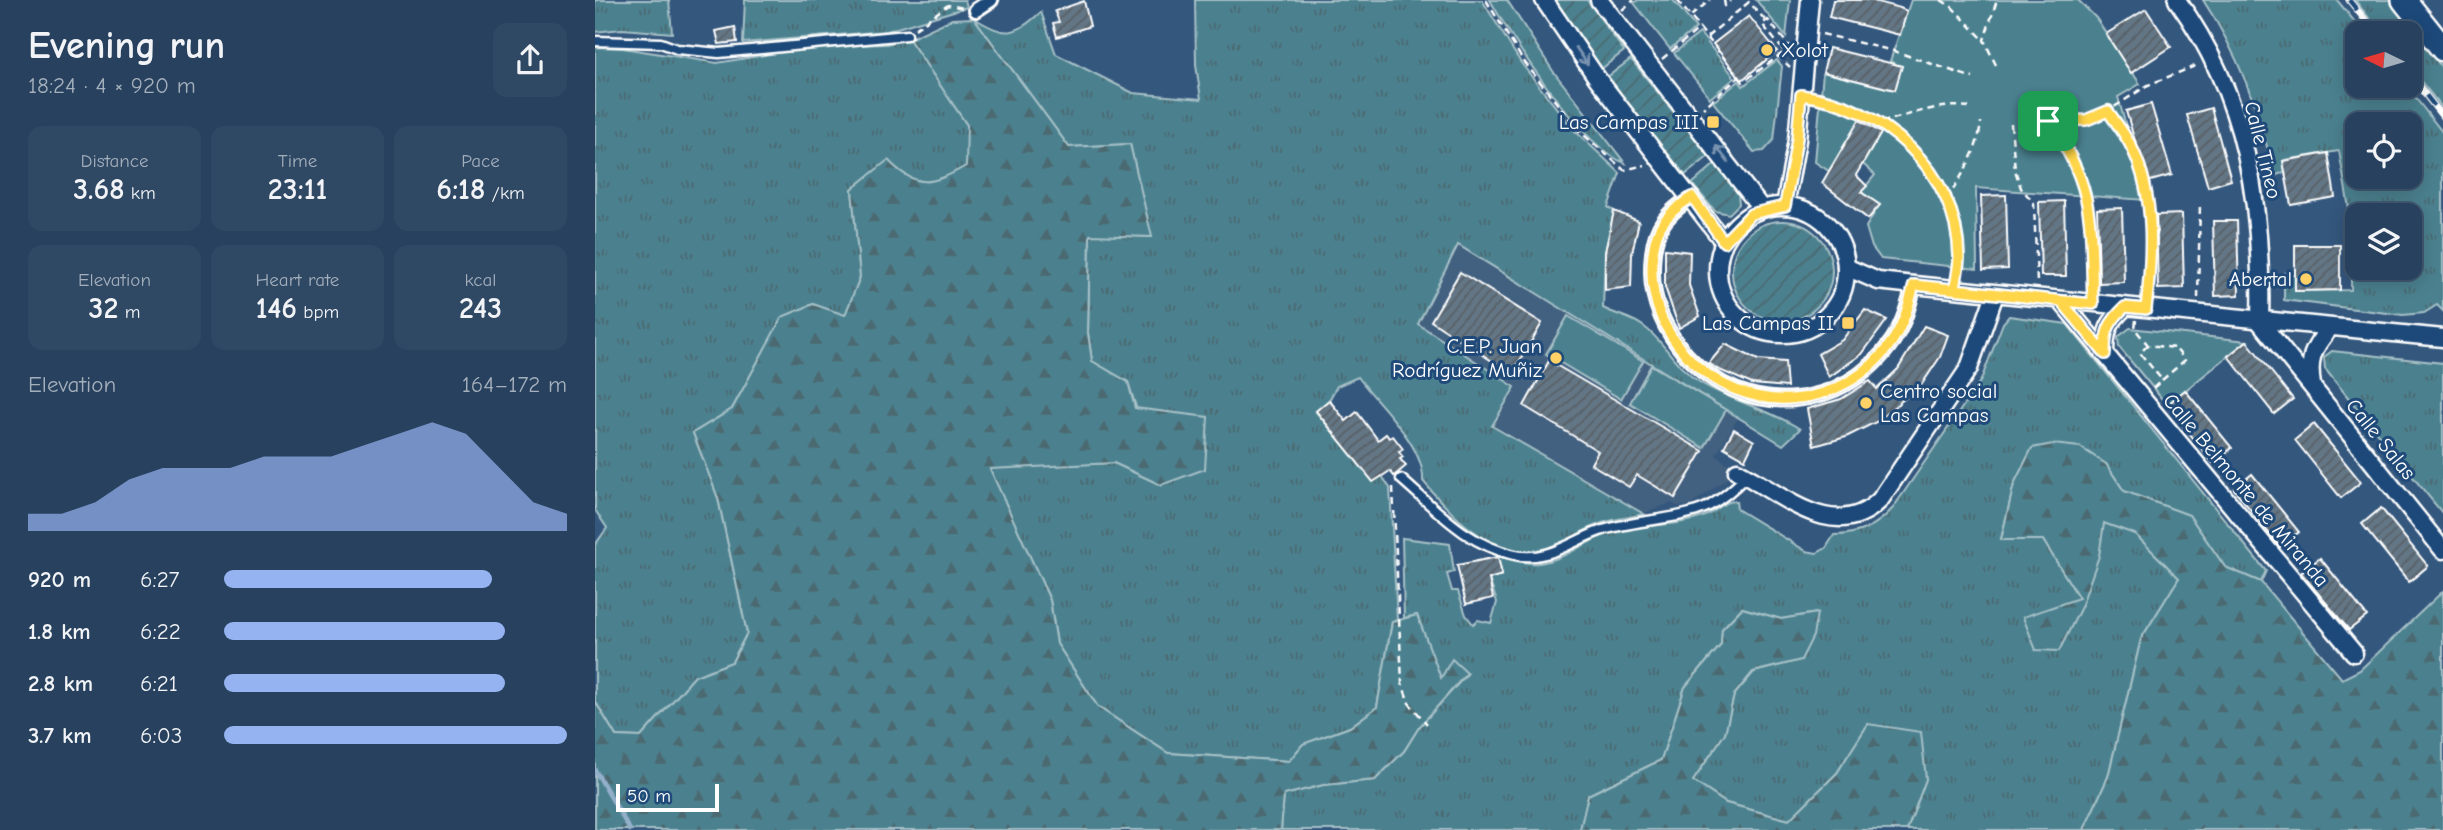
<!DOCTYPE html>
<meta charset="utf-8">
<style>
:root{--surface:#27415e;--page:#2f4864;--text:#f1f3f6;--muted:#a4afbc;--line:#435a73;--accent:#95b2f1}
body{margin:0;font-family:"Comic Neue",sans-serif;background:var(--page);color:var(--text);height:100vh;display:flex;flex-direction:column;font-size:26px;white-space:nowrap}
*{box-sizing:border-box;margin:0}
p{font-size:23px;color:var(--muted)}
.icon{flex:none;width:38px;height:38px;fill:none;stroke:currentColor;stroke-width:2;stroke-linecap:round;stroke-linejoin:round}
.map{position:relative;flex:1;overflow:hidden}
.sheet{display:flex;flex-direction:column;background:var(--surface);width:595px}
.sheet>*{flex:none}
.needle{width:46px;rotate:275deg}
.buttons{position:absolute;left:1750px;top:21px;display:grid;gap:14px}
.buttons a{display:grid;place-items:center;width:77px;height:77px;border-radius:14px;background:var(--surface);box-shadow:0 4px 18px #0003,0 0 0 2px var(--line);font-size:35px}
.scale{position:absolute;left:21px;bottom:18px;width:103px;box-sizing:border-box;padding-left:7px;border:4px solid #fff;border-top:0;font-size:19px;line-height:24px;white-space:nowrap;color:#fff;-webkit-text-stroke:5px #1f4a7a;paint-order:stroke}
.pin{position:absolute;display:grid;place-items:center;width:60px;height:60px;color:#fff;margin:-30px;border-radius:14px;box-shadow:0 4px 10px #0006}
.round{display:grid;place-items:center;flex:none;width:74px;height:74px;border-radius:14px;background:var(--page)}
.summary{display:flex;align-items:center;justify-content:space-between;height:119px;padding:0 28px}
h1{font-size:38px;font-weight:600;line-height:52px}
.metrics{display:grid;grid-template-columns:repeat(3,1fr);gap:10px;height:119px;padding:7px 28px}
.metrics div{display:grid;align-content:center;border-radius:14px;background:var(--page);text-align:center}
.metrics b{font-size:30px;font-weight:600}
.metrics small{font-size:19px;font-weight:400}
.metrics p{font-size:19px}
.chart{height:196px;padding:14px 28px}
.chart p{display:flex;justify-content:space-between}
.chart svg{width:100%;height:126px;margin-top:7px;fill:var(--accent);opacity:.7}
ul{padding:0 28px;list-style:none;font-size:23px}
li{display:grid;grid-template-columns:112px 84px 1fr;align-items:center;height:52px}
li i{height:18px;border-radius:9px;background:var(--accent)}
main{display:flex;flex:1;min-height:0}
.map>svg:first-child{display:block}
.built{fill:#42607f}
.grass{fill:url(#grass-tufts);stroke:#a6c0c7;stroke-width:2;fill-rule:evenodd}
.forest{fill:url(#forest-firs);stroke:#a6c0c7;stroke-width:2}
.park{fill:#4c818f;stroke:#a6c0c7;stroke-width:2}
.garden{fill:url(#garden-furrows);stroke:#a6c0c7;stroke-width:2}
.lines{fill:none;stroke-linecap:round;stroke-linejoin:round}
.stream{stroke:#93afca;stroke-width:4.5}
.building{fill:url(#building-hatch);stroke:#fff;stroke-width:2}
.service-casing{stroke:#fff;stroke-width:13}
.pedestrian-casing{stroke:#fff;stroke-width:18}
.minor-casing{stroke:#fff;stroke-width:21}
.secondary-casing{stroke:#fff;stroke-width:28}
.path{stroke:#fff;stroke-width:2.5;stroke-dasharray:7 5;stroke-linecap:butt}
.service{stroke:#1f4a7a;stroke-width:8}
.pedestrian{stroke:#1f4a7a;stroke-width:12}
.minor{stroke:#1f4a7a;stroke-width:16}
.secondary{stroke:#1f4a7a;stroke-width:23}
.rail-casing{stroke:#fff;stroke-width:7}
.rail{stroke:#1f4a7a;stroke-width:4.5;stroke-dasharray:13;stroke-linecap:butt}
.oneway{stroke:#7992af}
.route-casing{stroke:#fff;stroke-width:14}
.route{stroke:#ffd54a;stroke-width:9}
.poi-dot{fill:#ffd166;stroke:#1f4a7a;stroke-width:2.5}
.labels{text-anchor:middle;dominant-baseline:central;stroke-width:6;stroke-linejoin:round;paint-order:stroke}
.poi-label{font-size:21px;fill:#fff;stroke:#1f4a7a;text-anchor:end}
.street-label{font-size:21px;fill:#fff;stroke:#1f4a7a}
</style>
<main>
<section class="sheet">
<div class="summary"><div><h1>Evening run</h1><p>18:24 · 4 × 920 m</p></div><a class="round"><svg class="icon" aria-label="share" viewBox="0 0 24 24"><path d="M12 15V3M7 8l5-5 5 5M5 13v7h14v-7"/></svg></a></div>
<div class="metrics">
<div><p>Distance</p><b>3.68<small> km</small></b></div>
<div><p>Time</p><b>23:11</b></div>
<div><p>Pace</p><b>6:18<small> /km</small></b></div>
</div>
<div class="metrics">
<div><p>Elevation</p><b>32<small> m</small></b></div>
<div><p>Heart rate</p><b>146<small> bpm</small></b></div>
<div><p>kcal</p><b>243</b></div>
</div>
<div class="chart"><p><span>Elevation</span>164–172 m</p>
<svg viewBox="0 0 160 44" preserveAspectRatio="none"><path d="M0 44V38L10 38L20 34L30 26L40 22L50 22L60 22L70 18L80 18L90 18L100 14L110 10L120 6L130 10L140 22L150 34L160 38V44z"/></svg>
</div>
<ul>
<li><b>920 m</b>6:27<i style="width:78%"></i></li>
<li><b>1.8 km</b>6:22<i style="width:82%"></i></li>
<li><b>2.8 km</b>6:21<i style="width:82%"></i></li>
<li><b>3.7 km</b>6:03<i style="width:100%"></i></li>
</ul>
</section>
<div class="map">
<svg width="1848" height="830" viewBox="0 0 1848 830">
<defs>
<pattern id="grass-tufts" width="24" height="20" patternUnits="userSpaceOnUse" patternTransform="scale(1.75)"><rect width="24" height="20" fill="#4c818f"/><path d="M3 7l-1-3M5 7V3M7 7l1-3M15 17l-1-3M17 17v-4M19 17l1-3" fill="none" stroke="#4c6971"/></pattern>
<pattern id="forest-firs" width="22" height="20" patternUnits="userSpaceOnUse" patternTransform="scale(1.75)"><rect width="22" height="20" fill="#4c818f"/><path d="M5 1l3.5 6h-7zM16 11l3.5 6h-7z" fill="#4c6971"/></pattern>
<pattern id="garden-furrows" width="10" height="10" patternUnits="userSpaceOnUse" patternTransform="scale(1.75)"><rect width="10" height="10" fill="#4c818f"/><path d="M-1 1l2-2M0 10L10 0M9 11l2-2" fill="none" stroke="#4c6971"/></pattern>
<pattern id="building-hatch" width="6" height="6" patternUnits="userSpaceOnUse" patternTransform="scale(1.75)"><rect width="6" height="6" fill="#647685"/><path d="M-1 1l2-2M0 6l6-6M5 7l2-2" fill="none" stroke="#575f66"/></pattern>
</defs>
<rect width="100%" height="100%" fill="#34577d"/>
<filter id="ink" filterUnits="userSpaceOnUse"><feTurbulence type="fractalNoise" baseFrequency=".0143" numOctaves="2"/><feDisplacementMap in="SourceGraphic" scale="14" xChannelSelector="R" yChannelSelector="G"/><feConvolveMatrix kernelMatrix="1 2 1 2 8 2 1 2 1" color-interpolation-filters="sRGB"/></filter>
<g filter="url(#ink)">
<!-- built -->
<path class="built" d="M863,245L1143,418L1121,455L1142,471L1096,505L1085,507L1075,503L1049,514L897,425L823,324Z"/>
<!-- grass -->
<g class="grass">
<path d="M0,0H74L77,33L27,29L0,32Z"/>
<path d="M150,0H370L372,7L292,31L148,43Z"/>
<path d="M600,0H887L926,63L978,129L1025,173L1013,207L1019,211L1010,252L1008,308C1021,315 1036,317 1048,326C1070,341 1078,366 1106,383C1137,402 1175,409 1205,429L1188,445L863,245L823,324L920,387L897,426L1049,514C1035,517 1021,519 1007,523C985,530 966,548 943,551C894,556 856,515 828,481C830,446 783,404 763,377L742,386L734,400L721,412L760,458L787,476L795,488L802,620L797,622L782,707L755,727L708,744L694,761L573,753L503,707L462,644L455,600L394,468L519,463L566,485L533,382L497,361L493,333L495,234L556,237L535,144L474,147L379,18C411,37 418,37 446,12L461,54L538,93L606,99L601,65Z"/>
<path d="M895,0H912L958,71L1030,163C987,148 918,41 895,0Z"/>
<path d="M1043,0H1078L1101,28L1075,49L1039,3Z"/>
<path d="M1608,0H1742L1769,33H1762V86H1811L1848,133V311L1842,305L1829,313L1808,315L1689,300V273L1700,276V291L1756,290V220L1744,151L1689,160L1690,172L1679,176C1666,114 1643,53 1608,0ZM1762,124H1815V177H1762ZM1762,215H1815V268H1762Z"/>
<path d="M1760,0H1794L1848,69V109L1815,68V33H1786Z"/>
<path d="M1105,33L1140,78L1115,98L1079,53Z"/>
<path d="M314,39L372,125V166L339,183L310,178L257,189L265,277L250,316L218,304L188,317L137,409L98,433L123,498L152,633L137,662L100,676L46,737L21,736L0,701V545L12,528L0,510V47L28,48L122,63L223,46L291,44Z"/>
<path d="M1182,60L1187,66L1179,140L1169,151L1159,152L1118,102L1144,81L1148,86Z"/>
<path d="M1414,316L1472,324L1671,571L1666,582L1630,567L1594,515L1529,491L1511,464L1437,449L1419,484L1406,539L1448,540L1484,598L1441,650H1464C1487,607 1499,571 1509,523L1540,534L1584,578L1546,639L1513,777L1489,830H1312L1331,779L1273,724L1242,773L1194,820L1131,803L1098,781L1130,733L1139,695L1159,672L1206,660L1222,613L1186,619L1147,608L1127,629L1126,645L1090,687L1066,760L993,795L985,830H686L689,795L728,785L780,780L809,751L824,727L872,674L846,679L822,615L809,618L807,538L855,544L859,572L852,574L857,591H863L871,615L878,624L883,620L896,623L902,602L894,579L907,575L902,556C915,559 931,565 944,563C969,560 990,542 1013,533C1045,523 1077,528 1108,517C1120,513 1129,500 1141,501L1142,509L1211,551L1222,553L1231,548L1239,535C1264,535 1282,526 1298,508L1386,380L1408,323Z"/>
<path d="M1737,351L1848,363V514L1730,369L1729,357Z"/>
</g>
<!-- forest -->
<g class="forest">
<path d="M379,18L474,147L535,144L557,237L495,235L493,333L497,361L533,382L540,408L613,417L610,469L566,485L519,463L395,469L455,600L462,644L503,707L573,753L694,761L708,744L755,727L782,707L797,622L822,615L846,678L857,659L872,673L824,727L809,751L780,780L728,785L689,795L686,830H0V701L21,736L46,737L100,676L137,662L152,633L123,498L98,433L137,409L187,317L218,304L250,315L265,277L257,189L293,160C322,190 337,185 371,166L372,125L314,39L357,19Z"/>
<path d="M1458,444L1485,447L1511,464L1529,491L1594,515L1630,567L1666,582L1747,679L1765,670L1848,591V830H1489L1513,777L1546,639L1584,578L1540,534L1509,523L1504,556L1486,607L1464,651L1441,650L1428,617L1484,598L1448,540H1406L1419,484L1437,448Z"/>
<path d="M1147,608L1186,619L1222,613L1218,636L1206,660L1158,672L1139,695L1130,733L1098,781L1131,803L1194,820L1242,773L1273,724L1326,732L1331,779L1312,830H985L993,795L1066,760L1090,687L1126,645L1127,629Z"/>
</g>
<!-- park -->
<g class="park">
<path d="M1161,0H1195L1191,37Z"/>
<path d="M1316,0H1483L1501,18L1545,84L1523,97L1551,200L1381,188L1382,269L1286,259L1277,247L1271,227L1284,205L1266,192L1280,175L1268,164L1286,133L1264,121L1234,171L1220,162L1228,72L1300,90L1306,67L1295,61Z"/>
<path d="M973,316L1048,361L1026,399L951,354Z"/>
<path d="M1535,328L1652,341L1572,405L1524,347L1523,337Z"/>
<path d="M1056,365L1131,410L1109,448L1035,403Z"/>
</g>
<!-- garden -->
<g class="garden">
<path d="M955,0H992L1029,51L1005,70Z"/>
<path d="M1036,59L1114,156L1090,175L1011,78Z"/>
<path d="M1120,164L1143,193L1144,204L1134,214L1120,211L1097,184Z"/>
<circle cx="1187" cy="271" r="50"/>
</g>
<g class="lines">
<!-- stream -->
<path class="stream" d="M0,770L35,830"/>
</g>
<!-- building -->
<g class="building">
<path d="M1238,0H1275L1305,8L1312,11L1305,35L1234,17Z"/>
<path d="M489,1L495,26L462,37L458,23L464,22L460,11Z"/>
<path d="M1551,9L1576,47L1536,73L1511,34Z"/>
<path d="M1154,16L1182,51L1147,80L1118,44Z"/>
<path d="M140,27L142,42L124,44L121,31Z"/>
<path d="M1234,48L1307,66L1300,90L1228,72Z"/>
<path d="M1556,104L1577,175L1552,182L1531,111Z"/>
<path d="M1616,108L1636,180L1613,187L1592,115Z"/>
<path d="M1264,120L1286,133L1261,175L1272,186L1266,192L1285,205L1273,219L1227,183Z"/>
<path d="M1733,153L1740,197L1696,205L1688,161Z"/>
<path d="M1411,195L1413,269L1388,270L1386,196Z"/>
<path d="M1469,201L1471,276H1446L1444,202Z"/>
<path d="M1527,208L1529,282L1504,283L1502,209Z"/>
<path d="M1019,211L1044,221L1037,253L1036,287L1010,290V252Z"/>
<path d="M1587,214L1589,288L1563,289L1561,215Z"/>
<path d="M1618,221H1642L1644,295L1620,296Z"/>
<path d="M1700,245H1745V290L1700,291Z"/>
<path d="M1070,249L1095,252L1094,285L1105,316L1084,328L1070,287Z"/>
<path d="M865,272L947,323L917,374L836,321Z"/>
<path d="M1270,310L1292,320L1267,354L1234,377L1223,354L1247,340Z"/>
<path d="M1329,326L1353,335L1345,357L1327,384L1281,422L1251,437L1219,446L1212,409L1246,399L1275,381L1282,389L1303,369Z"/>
<path d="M1652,341L1698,399L1679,414L1633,356Z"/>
<path d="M1130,344L1163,360L1190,362L1192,387L1157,384L1122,369L1114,363Z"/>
<path d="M954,361L1108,451L1080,498L1042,475L1034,487L996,464L1003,451L929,406Z"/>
<path d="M1590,390L1637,448L1618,463L1572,405Z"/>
<path d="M734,400L751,421L762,412L783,440L791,434L794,438L798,436L808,449L804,452L808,457L805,459L811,466L799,476L795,471L778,482L721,411Z"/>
<path d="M1719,424L1766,482L1746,498L1700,440Z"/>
<path d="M1139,429L1159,441L1150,459L1129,447Z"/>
<path d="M1657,474L1704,532L1685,547L1639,489Z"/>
<path d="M1786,508L1833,566L1814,582L1767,524Z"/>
<path d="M903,557L907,575L894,579L898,598L871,604L862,565Z"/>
<path d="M1725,558L1772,616L1754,630L1706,573Z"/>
</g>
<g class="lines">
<defs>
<g id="service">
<path d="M0,41L66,43L82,49L124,53L312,35"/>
<path d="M806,479C842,510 872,545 920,555C953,562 976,541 1005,531C1037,520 1087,520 1114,506C1128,498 1140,488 1151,476"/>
</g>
<g id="pedestrian">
<path d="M381,10L396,0"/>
<path d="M1097,197C1065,217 1057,234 1057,272C1057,303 1071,332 1091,355C1149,420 1249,413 1298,340C1309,323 1314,304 1319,285"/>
</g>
<g id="minor">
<path d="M949,0L1002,78L1129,242"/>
<path d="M1004,0L1167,209"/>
<path d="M1582,0C1652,97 1668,206 1665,322"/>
<path d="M1190,206L1202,140L1215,0"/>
<circle cx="1187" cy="270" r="64"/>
<path d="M1251,267L1283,281L1319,285L1848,338"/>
<path d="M1466,301L1759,653"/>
<path d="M1665,322L1848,550"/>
<path d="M1510,354C1510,331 1513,323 1530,307"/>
<path d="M1717,385C1713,359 1717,349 1734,329"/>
<path d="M1142,471C1187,494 1240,545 1285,500L1374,368L1400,294"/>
</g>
<path id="secondary" d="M1809,0L1848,49"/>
</defs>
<!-- service casing -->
<use href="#service" class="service-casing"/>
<!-- pedestrian casing -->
<use href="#pedestrian" class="pedestrian-casing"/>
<!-- minor casing -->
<use href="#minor" class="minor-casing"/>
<!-- secondary casing -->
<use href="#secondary" class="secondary-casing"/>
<!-- path -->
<g class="path">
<path d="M891,0L927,59L983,130L1029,170L1050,165"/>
<path d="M1082,0L1144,77L1108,108"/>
<path d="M1129,0L1130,6L1136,0"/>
<path d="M1346,0L1357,7L1389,40"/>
<path d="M1027,10L1039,0"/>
<path d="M1096,16L1115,0"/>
<path d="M320,29L353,5L369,8"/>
<path d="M1227,34L1299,51L1378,78"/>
<path d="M1112,37L1154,2L1171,21"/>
<path d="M1188,50L1167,24L1173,20L1194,46"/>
<path d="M1182,55L1195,67"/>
<path d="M1067,59L1105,28"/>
<path d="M1401,65L1389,40L1402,0"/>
<path d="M1144,77L1148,82L1196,47"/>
<path d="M1219,97C1303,106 1371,193 1362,275"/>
<path d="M1432,105L1453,121L1491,120L1513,111L1553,85L1605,64"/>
<path d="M1513,111C1521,123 1531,135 1537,148C1558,192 1559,247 1553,294"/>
<path d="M1453,121C1498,181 1494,218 1498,289"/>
<path d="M1286,122C1316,115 1343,103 1374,107"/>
<path d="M1416,124L1420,170L1426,188L1439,203L1442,283"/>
<path d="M1352,200C1367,174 1383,153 1386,122"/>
<path d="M1603,298L1605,203"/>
<path d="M1541,320L1540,329L1553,345L1580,348L1590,360L1557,389"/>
<path d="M1553,345L1545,353L1567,380"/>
<path d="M798,487L807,683L814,703L832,724"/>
</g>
<!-- service -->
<use href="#service" class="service"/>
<!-- pedestrian -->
<use href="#pedestrian" class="pedestrian"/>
<!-- minor -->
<use href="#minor" class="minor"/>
<!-- secondary -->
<use href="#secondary" class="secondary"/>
<defs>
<g id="rail">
<path d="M1754,0L1781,33"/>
<path d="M1815,75L1848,117"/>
</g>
</defs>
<!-- rail casing -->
<use href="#rail" class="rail-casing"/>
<!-- rail -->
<use href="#rail" class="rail"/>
</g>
<!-- one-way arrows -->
<defs><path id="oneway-shaft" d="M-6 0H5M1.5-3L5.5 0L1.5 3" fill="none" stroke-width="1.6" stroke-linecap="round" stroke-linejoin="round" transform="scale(1.75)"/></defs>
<g class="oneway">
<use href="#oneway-shaft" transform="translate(987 56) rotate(55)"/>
<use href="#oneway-shaft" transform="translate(1127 154) rotate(-127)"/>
</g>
</g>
<g class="lines" filter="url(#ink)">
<defs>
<path id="route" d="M1453,121C1502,186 1495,227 1498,304L1319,285C1314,304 1309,323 1298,340C1249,413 1149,419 1091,355C1070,332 1057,303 1057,272C1057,234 1065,217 1097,197L1129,242L1156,214L1190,206L1202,139L1206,95C1287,105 1363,171 1364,257C1364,267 1361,279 1360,289L1466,301L1510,354C1510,331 1513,323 1530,307L1551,309C1557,257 1561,197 1537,148C1531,135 1521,123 1513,111L1491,120L1453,121"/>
</defs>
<!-- route casing -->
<use href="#route" class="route-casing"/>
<!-- route -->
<use href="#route" class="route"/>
</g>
<!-- markers -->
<g class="poi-dot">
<circle cx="1172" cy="50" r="7"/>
<rect x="1111" y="115" width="14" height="14" rx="3.5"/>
<circle cx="1711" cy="279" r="7"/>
<rect x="1246" y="316" width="14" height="14" rx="3.5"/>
<circle cx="961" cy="358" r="7"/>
<circle cx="1271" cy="403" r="7"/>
</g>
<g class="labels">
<!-- poi labels -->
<g class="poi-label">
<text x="1186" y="50" text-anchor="start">Xolot</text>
<text x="1104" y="122">Las Campas III</text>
<text x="1697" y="279">Abertal</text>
<text x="1239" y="323">Las Campas II</text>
<text x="947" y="346">C.E.P. Juan<tspan x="947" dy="24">Rodríguez Muñiz</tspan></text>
<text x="1285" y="391" text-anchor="start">Centro social<tspan x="1285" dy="24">Las Campas</tspan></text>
</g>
<!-- street labels -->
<g class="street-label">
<text transform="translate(1668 150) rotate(76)">Calle Tineo</text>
<text transform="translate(1786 439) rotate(51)">Calle Salas</text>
<text transform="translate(1651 490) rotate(50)">Calle Belmonte de Miranda</text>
</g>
</g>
</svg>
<div class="buttons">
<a><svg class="needle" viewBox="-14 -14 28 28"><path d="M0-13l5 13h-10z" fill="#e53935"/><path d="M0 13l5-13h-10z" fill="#a4afbc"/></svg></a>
<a><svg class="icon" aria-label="locate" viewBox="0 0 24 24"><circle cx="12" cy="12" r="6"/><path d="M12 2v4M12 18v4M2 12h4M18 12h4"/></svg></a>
<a><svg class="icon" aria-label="layers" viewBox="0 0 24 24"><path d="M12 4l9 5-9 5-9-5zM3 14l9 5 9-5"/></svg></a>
</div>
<div class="scale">50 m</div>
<div class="pin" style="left:1453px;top:121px;background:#1e9e55"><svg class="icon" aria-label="arrive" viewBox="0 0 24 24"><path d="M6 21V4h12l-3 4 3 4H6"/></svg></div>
</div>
</main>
